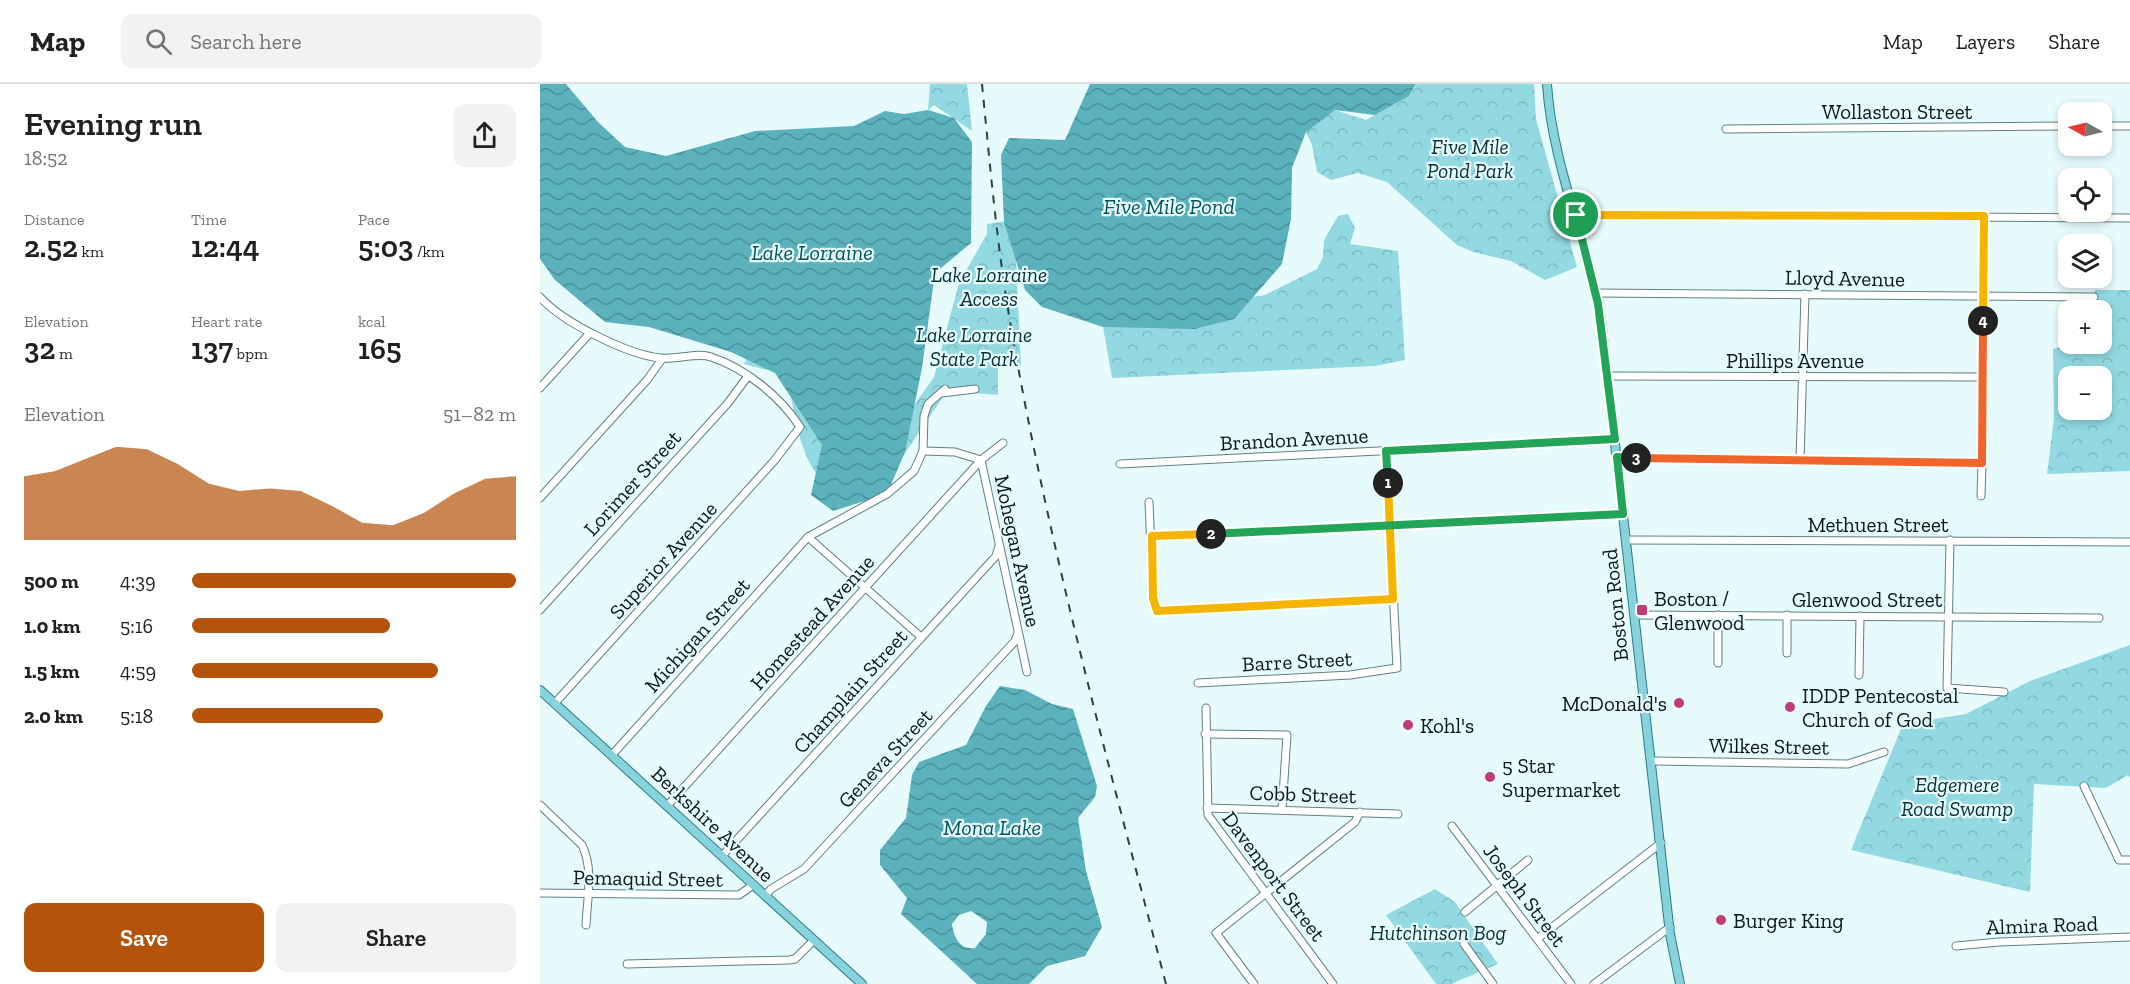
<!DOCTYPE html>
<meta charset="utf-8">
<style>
:root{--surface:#fff;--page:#f2f2f2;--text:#202124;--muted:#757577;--line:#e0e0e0;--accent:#b45309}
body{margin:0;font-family:"Zilla Slab",serif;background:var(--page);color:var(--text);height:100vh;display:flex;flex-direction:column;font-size:22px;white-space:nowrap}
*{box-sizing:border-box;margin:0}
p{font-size:20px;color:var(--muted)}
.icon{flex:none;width:33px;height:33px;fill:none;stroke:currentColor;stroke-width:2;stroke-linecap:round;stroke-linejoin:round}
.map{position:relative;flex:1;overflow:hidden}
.drawer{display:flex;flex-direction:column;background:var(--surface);width:540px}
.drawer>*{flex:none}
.needle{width:39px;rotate:278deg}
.tools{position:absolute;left:1518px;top:18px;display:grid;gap:12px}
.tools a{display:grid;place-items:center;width:54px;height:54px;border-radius:12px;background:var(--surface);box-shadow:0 3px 9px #0003;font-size:30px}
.pin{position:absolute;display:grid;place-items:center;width:51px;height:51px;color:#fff;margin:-26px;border:3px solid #fff;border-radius:50%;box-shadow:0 2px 6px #0007}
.km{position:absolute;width:30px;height:30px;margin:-15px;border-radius:50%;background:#222;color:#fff;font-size:16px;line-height:30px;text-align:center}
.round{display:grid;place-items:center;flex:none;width:63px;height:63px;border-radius:12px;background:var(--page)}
.headline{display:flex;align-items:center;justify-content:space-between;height:102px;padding:0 24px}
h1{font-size:33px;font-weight:600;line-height:45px}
.metrics{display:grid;grid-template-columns:repeat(3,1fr);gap:9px;height:102px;padding:6px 24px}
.metrics div{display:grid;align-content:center}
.metrics b{font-size:30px;font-weight:600}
.metrics small{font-size:16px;font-weight:400}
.metrics p{font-size:16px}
.chart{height:168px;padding:12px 24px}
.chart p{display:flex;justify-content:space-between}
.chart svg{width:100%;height:108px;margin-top:6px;fill:var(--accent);opacity:.7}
.button{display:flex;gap:12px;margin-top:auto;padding:12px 24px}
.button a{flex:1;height:69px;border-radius:12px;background:var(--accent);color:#fff;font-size:24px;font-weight:600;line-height:69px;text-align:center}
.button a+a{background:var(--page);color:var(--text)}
ul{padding:0 24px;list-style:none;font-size:20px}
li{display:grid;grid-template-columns:96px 72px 1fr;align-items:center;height:45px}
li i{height:15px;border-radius:8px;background:var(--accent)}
header{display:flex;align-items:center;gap:36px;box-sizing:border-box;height:84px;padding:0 30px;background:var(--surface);border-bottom:2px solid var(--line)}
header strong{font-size:28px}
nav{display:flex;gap:33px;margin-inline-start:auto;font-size:21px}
.search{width:420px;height:54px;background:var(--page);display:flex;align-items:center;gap:15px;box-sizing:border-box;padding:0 21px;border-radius:12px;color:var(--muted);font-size:22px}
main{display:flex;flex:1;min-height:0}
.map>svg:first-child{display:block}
.park{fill:url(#park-crowns);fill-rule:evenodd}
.water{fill:url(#water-waves);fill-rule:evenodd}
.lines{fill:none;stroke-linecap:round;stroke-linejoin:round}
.minor-casing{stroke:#617f82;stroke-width:9}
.major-casing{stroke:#287e87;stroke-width:10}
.minor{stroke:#fff;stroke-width:7}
.major{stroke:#88d3db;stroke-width:8}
.rail{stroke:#313e40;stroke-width:2;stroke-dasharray:8 8;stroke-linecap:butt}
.split-1-casing{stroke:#fff;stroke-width:12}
.split-2-casing{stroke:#fff;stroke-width:12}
.split-3-casing{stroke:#fff;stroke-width:12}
.split-4-casing{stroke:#fff;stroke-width:12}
.split-5-casing{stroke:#fff;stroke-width:12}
.split-1{stroke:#22a559;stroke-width:8}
.split-2{stroke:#f5b400;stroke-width:8}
.split-3{stroke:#22a559;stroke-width:8}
.split-4{stroke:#f0652b;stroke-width:8}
.split-5{stroke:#f5b400;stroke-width:8}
.poi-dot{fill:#c13a79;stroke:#e7fbfd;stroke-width:2}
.labels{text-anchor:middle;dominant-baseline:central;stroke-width:4.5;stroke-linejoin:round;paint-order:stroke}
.street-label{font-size:21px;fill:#0b1718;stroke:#e7fbfd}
.park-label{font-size:21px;font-style:italic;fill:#053136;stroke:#e7fbfd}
.poi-label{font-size:21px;fill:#0b1718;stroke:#e7fbfd;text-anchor:start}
.water-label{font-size:22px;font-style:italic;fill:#03545c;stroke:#e7fbfd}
</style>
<header>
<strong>Map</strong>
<div class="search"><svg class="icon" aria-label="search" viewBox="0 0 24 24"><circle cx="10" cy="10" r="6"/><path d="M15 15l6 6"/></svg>Search here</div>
<nav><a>Map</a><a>Layers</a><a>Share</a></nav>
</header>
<main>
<section class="drawer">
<div class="headline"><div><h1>Evening run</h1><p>18:52</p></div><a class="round"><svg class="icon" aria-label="share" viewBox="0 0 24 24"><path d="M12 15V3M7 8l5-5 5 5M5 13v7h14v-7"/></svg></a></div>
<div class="metrics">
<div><p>Distance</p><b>2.52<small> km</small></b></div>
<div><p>Time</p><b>12:44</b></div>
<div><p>Pace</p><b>5:03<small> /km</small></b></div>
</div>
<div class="metrics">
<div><p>Elevation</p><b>32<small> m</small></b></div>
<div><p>Heart rate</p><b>137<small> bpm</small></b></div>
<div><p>kcal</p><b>165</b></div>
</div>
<div class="chart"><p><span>Elevation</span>51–82 m</p>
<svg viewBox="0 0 160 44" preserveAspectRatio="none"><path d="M0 44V18L10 16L20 11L30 6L40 7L50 13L60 21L70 24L80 23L90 24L100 30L110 37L120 38L130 33L140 25L150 19L160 18V44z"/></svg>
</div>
<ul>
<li><b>500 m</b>4:39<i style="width:100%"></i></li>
<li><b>1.0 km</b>5:16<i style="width:61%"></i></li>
<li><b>1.5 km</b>4:59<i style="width:76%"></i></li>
<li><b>2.0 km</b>5:18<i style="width:59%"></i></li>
</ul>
<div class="button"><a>Save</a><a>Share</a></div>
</section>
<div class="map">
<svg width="1590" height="900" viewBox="0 0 1590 900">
<defs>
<pattern id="park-crowns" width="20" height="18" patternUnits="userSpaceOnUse" patternTransform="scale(1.5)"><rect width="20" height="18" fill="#93d9e2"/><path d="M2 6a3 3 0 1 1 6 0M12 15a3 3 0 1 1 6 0" fill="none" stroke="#7dbac1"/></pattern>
<pattern id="water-waves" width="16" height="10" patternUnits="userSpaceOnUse" patternTransform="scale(1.5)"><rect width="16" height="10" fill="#5bb2bd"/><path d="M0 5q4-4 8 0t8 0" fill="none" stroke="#499099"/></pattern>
</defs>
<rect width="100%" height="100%" fill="#e7fbfd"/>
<!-- park -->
<g class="park">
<path d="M390,0H427L432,47L394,21L388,26Z"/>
<path d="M877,0H994L996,35L1037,183L1005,196L971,177L933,168L917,161L847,98L818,89L791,96L777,88L772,61L766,48L776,36L795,26L826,36L869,12Z"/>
<path d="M808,130L815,144L810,160L858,167L865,276L835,282L572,294L554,191L691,216L725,211L777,185L783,173L784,156L798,132Z"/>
<path d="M474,136L481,281H458V311L407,307L330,421C319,416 306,412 296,407C259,386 255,331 248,295L231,287L204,280L213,263L239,269L260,279L282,361L298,392L319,400L394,293L419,199L447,150V140Z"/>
<path d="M1555,206H1590V387L1507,390L1514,334L1513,265L1534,260H1562V226H1553ZM1528,292H1562V326H1528Z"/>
<path d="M1590,561V694L1588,691L1566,704L1494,700L1490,808L1311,766L1363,640L1426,630L1490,597Z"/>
<path d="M895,805L915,818L958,880L911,900H896L846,831Z"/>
</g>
<!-- water -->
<g class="water">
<path d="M0,0H26L58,38L85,63L126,72L215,47L314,42L345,27L364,30L388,26L414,34L432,58L431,159L395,189L382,284L365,368L347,410L293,427L271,411L282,361L235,289L191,268L109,243L65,238L15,196L0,175Z"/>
<path d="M550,0H876L869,12L835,31L795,26L766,48L752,84L751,135L742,180L694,235L655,245L563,243L502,223L485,206L464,138L461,71L469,54L525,56Z"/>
<path d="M460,602L485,606L512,620L533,625L557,702L555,713L538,734L546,787L562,843L545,872L507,882L489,900H437L361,830L367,814L340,781V766L366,734L372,691L379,678L426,661L446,622ZM431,827L447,838L446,850L435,864C420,866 414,854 412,840L419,831Z"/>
</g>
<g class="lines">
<defs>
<g id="minor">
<path d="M1562,42H1590"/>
<path d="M1186,45L1528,42"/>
<path d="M1036,131L1590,134"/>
<path d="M1056,209L1554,213"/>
<path d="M0,213C22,238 88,271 121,274C137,276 157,268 171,273C205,284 241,313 260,343L234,377L15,619"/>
<path d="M1067,292L1443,293"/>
<path d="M0,304L50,249"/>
<path d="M402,309L435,305"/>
<path d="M383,367L415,368L441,376L487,588"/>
<path d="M1077,373L1442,379L1444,133"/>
<path d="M1260,376L1265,210"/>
<path d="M580,380L1075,355"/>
<path d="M1441,412L1442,379"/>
<path d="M0,414L107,296L122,275"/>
<path d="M609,418L613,514L617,527L853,515"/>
<path d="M612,452L1083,430"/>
<path d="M268,453L381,553"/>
<path d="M1086,456L1590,458"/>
<path d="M1410,456L1407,604L1464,608"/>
<path d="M0,526L188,319L208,292"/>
<path d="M1095,531L1559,534"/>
<path d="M1247,569V531"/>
<path d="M1178,579V531"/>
<path d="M1319,591L1320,532"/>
<path d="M658,599L810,591L857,584L846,367"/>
<path d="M666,624L668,731L793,900"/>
<path d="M665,650L747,651L742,726"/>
<path d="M72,671L268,453L347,410L374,387L383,367L384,332L388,320L405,305"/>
<path d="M1112,677L1308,680L1344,668"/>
<path d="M1544,702L1579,776H1590"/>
<path d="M0,721L42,761C54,785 47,816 46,841"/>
<path d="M127,722L441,376L463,359"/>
<path d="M667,724L858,730"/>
<path d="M912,742L1031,900"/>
<path d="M182,772L456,472L459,462"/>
<path d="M0,809L199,811L213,801"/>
<path d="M225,812L231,805L264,785L475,557L478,549"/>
<path d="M925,828L988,776"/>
<path d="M997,855L1121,759"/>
<path d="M924,860L953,900"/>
<path d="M1416,862L1459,858L1590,853"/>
<path d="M87,880L249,876L255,875L274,856"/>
<path d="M714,900L676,849L815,738L820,728"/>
<path d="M1054,900L1130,843"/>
</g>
<g id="major">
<path d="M1007,0C1012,80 1047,156 1061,235L1130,850L1140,900"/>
<path d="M0,606L322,900"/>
</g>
</defs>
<!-- minor casing -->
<use href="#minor" class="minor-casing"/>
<!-- major casing -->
<use href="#major" class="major-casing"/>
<!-- minor -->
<use href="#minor" class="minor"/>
<!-- major -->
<use href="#major" class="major"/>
<!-- rail -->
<path class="rail" d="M442,0C450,81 457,163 471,243C509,465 569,682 626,900"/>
</g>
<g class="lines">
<defs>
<path id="split-1" d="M848,399L846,367L1075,355L1058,220L1036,131"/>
<path id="split-2" d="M671,450L612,452L613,514L617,527L853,515L848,399"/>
<path id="split-3" d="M671,450L1083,430L1077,373L1096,374"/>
<path id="split-4" d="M1096,374L1442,379L1443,237"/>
<path id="split-5" d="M1036,131L1444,132L1443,237"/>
</defs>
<!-- split-1 casing -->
<use href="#split-1" class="split-1-casing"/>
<!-- split-2 casing -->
<use href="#split-2" class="split-2-casing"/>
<!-- split-3 casing -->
<use href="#split-3" class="split-3-casing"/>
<!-- split-4 casing -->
<use href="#split-4" class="split-4-casing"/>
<!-- split-5 casing -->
<use href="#split-5" class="split-5-casing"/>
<!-- split-1 -->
<use href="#split-1" class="split-1"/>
<!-- split-2 -->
<use href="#split-2" class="split-2"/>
<!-- split-3 -->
<use href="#split-3" class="split-3"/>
<!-- split-4 -->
<use href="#split-4" class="split-4"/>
<!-- split-5 -->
<use href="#split-5" class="split-5"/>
</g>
<!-- markers -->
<g class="poi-dot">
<rect x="1096" y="520" width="12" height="12" rx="3"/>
<circle cx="1139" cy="619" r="6"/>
<circle cx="1250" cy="623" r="6"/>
<circle cx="868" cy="641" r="6"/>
<circle cx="950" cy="693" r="6"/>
<circle cx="1181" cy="836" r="6"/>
</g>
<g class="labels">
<!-- street labels -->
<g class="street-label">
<text x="1357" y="27">Wollaston Street</text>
<text transform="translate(1305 194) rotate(1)">Lloyd Avenue</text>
<text x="1255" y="276">Phillips Avenue</text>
<text transform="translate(754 355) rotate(-3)">Brandon Avenue</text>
<text transform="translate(92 399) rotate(-48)">Lorimer Street</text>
<text x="1338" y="440">Methuen Street</text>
<text transform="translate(478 467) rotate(78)">Mohegan Avenue</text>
<text transform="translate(123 476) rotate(-48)">Superior Avenue</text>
<text x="1327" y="515">Glenwood Street</text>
<text transform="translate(1075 521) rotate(-96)">Boston Road</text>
<text transform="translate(272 538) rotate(-48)">Homestead Avenue</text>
<text transform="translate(157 551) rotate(-48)">Michigan Street</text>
<text transform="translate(757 577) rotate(-3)">Barre Street</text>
<text transform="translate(310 607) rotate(-48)">Champlain Street</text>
<text transform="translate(1229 662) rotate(1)">Wilkes Street</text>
<text transform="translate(345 674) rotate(-47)">Geneva Street</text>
<text transform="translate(763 710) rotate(2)">Cobb Street</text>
<text transform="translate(173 740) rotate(43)">Berkshire Avenue</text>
<text transform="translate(734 792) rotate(53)">Davenport Street</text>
<text transform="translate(108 794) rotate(1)">Pemaquid Street</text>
<text transform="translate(985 811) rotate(53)">Joseph Street</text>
<text transform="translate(1502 841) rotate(-2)">Almira Road</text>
</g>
<!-- park labels -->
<g class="park-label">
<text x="930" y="62">Five Mile<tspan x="930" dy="24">Pond Park</tspan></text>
<text x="449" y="190">Lake Lorraine<tspan x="449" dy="24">Access</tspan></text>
<text x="434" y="250">Lake Lorraine<tspan x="434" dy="24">State Park</tspan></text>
<text x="1417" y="700">Edgemere<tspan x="1417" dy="24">Road Swamp</tspan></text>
<text x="898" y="848">Hutchinson Bog</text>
</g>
<!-- poi labels -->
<g class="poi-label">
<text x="1114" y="514">Boston /<tspan x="1114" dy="24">Glenwood</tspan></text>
<text x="1262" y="611">IDDP Pentecostal<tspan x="1262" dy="24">Church of God</tspan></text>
<text x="1127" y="619" text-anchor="end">McDonald's</text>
<text x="880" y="641">Kohl's</text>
<text x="962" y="681">5 Star<tspan x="962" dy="24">Supermarket</tspan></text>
<text x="1193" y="836">Burger King</text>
</g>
<!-- water labels -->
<g class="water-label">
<text x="629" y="122">Five Mile Pond</text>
<text x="272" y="168">Lake Lorraine</text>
<text x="452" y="743">Mona Lake</text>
</g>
</g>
</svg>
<div class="tools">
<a><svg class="needle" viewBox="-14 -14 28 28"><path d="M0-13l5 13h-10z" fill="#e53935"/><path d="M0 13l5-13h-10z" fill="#757577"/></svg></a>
<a><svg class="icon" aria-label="locate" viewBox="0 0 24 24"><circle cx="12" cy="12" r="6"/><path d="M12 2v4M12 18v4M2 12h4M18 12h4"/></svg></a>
<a><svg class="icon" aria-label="layers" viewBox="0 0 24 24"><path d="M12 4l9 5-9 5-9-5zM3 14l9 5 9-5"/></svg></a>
<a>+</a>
<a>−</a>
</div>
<div class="pin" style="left:1036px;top:131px;background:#1e9e55"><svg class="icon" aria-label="arrive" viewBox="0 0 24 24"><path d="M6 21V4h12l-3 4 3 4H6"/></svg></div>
<b class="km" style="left:848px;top:399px">1</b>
<b class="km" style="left:671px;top:450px">2</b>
<b class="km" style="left:1096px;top:374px">3</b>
<b class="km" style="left:1443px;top:237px">4</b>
</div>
</main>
